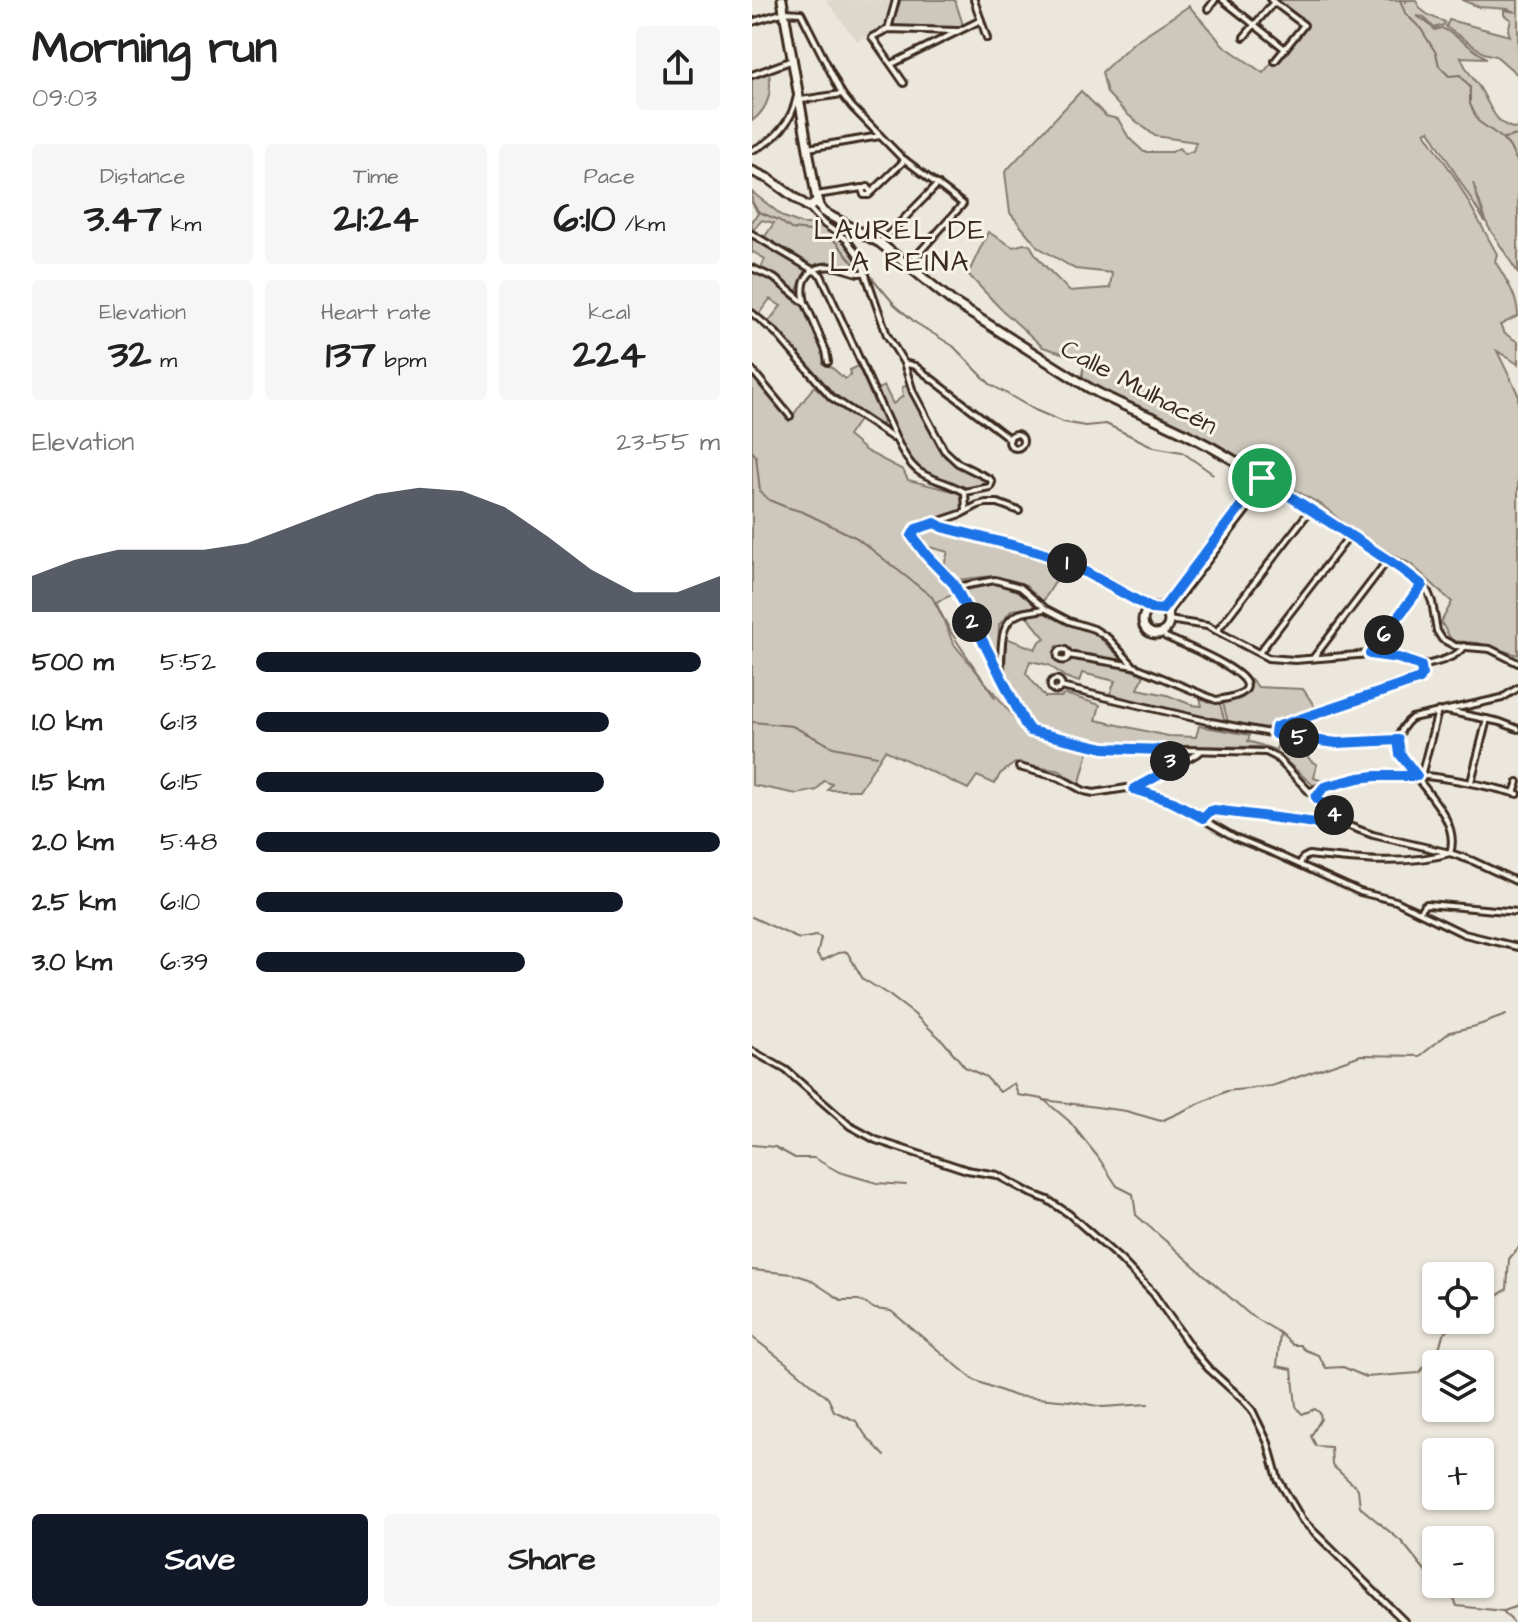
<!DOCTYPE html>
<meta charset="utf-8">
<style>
:root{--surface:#fff;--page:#f6f6f6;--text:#222;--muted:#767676;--accent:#111827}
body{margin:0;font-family:"Architects Daughter",sans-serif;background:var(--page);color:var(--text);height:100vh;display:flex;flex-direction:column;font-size:30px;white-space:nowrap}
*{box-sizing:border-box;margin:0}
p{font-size:26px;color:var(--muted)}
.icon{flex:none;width:44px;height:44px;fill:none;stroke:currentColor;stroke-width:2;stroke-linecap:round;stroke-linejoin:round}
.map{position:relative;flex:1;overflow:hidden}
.details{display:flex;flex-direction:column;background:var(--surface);width:752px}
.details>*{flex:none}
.tools{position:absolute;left:670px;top:1262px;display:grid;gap:16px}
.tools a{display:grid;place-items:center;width:72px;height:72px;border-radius:8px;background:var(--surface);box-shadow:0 2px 6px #0004;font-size:40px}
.pin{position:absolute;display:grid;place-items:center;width:68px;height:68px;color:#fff;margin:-34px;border:4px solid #fff;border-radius:50%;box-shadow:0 2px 8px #0007}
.km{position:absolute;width:40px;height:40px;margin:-20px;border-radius:50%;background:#222;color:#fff;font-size:22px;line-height:40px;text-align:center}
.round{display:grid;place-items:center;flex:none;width:84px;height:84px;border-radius:8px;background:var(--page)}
.overview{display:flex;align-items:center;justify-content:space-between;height:136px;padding:0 32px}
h1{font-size:44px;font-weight:800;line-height:60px}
.figures{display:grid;grid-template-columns:repeat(3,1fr);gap:12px;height:136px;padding:8px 32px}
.figures div{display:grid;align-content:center;border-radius:8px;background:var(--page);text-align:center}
.figures b{font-size:40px;font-weight:800}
.figures small{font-size:22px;font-weight:400}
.figures p{font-size:22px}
.chart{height:224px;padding:16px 32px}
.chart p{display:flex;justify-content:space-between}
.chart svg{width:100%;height:144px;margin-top:8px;fill:var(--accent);opacity:.7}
.cta{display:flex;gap:16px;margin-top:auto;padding:16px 32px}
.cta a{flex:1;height:92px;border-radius:8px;background:var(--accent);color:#fff;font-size:32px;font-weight:800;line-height:92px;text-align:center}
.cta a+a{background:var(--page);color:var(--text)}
ul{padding:0 32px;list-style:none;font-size:26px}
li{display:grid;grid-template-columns:128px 96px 1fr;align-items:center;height:60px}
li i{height:20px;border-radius:10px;background:var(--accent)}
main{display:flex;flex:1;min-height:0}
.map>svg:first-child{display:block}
.built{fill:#ddd7cc}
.green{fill:#cec8bc;stroke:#84796d;stroke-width:2}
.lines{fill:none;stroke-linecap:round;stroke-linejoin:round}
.stream{stroke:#7c7064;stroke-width:2}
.street-casing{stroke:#3b2a1e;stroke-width:10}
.secondary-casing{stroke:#3b2a1e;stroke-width:13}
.street{stroke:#f7f3e8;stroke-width:4}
.secondary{stroke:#f7f3e8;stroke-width:7}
.route-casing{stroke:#fff;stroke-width:16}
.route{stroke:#1a73e8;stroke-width:10}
.labels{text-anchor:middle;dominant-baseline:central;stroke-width:6;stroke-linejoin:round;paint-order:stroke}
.street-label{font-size:26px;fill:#3b2a1e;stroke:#f7f3e8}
.neighbourhood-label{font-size:28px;letter-spacing:2px;fill:#3b2a1e;stroke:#f7f3e8}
</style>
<main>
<section class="details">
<div class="overview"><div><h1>Morning run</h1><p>09:03</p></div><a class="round"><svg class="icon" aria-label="share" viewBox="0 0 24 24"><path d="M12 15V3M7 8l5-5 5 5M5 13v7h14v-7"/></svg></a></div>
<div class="figures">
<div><p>Distance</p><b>3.47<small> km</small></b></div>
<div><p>Time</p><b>21:24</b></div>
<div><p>Pace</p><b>6:10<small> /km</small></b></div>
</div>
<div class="figures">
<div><p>Elevation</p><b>32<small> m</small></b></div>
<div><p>Heart rate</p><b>137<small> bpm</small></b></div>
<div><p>kcal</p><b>224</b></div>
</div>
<div class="chart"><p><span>Elevation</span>23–55 m</p>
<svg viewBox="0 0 160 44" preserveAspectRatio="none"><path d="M0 44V33L10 28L20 25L30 25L40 25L50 23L60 18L70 13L80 8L90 6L100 7L110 12L120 21L130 31L140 38L150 38L160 33V44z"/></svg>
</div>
<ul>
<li><b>500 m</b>5:52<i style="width:96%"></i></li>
<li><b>1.0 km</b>6:13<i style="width:76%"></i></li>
<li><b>1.5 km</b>6:15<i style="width:75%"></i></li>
<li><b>2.0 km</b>5:48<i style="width:100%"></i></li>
<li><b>2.5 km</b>6:10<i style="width:79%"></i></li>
<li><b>3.0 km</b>6:39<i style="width:58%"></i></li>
</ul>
<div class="cta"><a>Save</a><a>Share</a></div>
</section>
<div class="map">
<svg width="766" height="1622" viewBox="0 0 766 1622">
<rect width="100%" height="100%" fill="#ece7dc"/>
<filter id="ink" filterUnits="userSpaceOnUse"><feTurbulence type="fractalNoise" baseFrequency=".0125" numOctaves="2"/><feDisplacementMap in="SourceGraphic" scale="16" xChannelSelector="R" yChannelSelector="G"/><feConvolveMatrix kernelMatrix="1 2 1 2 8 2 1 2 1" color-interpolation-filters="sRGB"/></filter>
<g filter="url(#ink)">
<!-- built -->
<path class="built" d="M74,0H141L134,27L105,41Z"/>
<!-- green -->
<g class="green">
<path d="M146,0H203L211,25L207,27H140L139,26Z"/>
<path d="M526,0H653L654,3V0H664C669,14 680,17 693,22L692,25L682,28L672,17L664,16L672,20L683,30L690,28C706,36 719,49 735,58L709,57C713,70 722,78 729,90C739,107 743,126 766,129V273L736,226L721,183L733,222L677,130L673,132L704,179L745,254L743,261C753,278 766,296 766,316L748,325L752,333L766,342V364L745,351L766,394V655L726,643L700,641L689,622L700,602L659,564L609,538L570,505L494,463L330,383L332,360L291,347L248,308L216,274L236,232L261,247L272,244L278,245C287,263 304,276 317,291L358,288L360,273L323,269L286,247L258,213L253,172L329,91L354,116L366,119L377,138L392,152H420L427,148L432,154L441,151L444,142L403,136L375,114L355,93L350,72L382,42L437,6L471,45L511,73L552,25L525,1Z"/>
<path d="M710,0H766V75L744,56L732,53L694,27L697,20L758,36L756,30L759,20L752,15V10L763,12L756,9L727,7Z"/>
<path d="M17,72C20,92 17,108 0,121V78Z"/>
<path d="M0,192L32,217L50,224H65L80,233L96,246L107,267L103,270C88,264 78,261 62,266L12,238L22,223L10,220L0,231V220L6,214L0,201Z"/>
<path d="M0,238L56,271L49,280L45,291L9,268L13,259L1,252L0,253Z"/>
<path d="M0,271L20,280L52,306L69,345L73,358L71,363L73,365L78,366L93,379L99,374L98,370L106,366L131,422L129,426L90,401L72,386L16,322L29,306L18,299L6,315L0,311Z"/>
<path d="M0,376L37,421L62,386L85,406L107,420L96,436L114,451L151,470L156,480L209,493L211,506L208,511L163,527L157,536L195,580L202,594L184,602L201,643L276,734L337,748L327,786L308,771L263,763L248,774L243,784L225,776L216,789L133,750L107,790H76L80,784L72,781L65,790L45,794L0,785Z"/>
<path d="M132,386L141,404L151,396L150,387L155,386L193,457L212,469L236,481V485L218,489L178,475L165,467L153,450L123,390Z"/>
<path d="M180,528L292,557L313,566L290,603L274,585L241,576L203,580L191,568L196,552L177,547L175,552L164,540L165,533Z"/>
<path d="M241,584L271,592L283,607L260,610L247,625L246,656L241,654L210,591Z"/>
<path d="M294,613L314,624L341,632L374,662L319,652L312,647L305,646L303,653L306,661L313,662L319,658L365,665L392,675L386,689L415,695L440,705L450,706L448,697L468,704L473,722L357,696L363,681L330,673L327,682L313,677L297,665L278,661L274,673L293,697H309L313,694L348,705L344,720L416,736L444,737L447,726L498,735L496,741L524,750L527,738L559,743L556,757L560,762L565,764L562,778L574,782L561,785L525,753L507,747L355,745L336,743L282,729L277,723L253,676L254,638L283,649L287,642L293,638L274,615Z"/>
<path d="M496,679H499L506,687L551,689L565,710L523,724L510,730L476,722L471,703L482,700L497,689Z"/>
</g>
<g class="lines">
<!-- stream -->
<g class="stream">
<path d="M648,0L653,13L669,29L684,53L687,66L697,76L708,75L718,87V104L726,121L750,138L757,146L766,163"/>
<path d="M752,138L766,135"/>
<path d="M0,203L7,212L27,220L39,229L59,231L65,237L83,241L107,270"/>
<path d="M117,274L143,305L164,323L201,346L238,384L283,410L311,422L333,426L354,424L402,447L430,452L461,474"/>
<path d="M0,451L4,456L8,491L17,500L34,507L51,512L105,538L180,597L200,634L243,698"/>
<path d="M0,722L40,726L81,747L125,756"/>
<path d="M0,917L47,939L64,936L69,938L65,955L70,961L86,953L95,952L111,979L137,995L162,1014L191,1041L213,1067L234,1077L248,1092L262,1083L266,1095L291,1099L317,1121L346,1157L365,1186L381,1194L384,1215L497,1314L528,1333L525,1366L540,1369L544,1406L550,1414L563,1409L568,1413L569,1419L559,1436L564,1446L579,1447L580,1465L606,1489L608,1507L650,1542L676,1574L684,1578"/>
<path d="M292,1100L374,1111L409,1121L475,1091L520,1086L609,1055L668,1056L698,1032L724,1026L754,1015"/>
<path d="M0,1145L23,1147L43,1158H62L87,1172L125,1183L154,1185"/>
<path d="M0,1270L41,1274L57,1279L89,1300H107L123,1309L139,1311L222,1380L263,1396L318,1401L351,1407L396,1404"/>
<path d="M728,1307L755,1289L757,1259L766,1248"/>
<path d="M529,1334L541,1345H548L553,1350L566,1355L574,1368L591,1367L614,1377L667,1373L686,1352L691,1335L708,1320"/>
<path d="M0,1337L42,1369L76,1398L82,1411L104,1421L114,1436L133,1456"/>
<path d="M695,1584L705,1606L751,1611L761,1622"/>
<path d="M752,1611L766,1606"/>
</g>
<defs>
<g id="street">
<path d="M222,0L235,38"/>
<path d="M471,0L533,49"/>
<path d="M519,0L552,25L523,61"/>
<path d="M456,9L463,0"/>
<path d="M0,22L33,12L49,13L90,94L100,107L149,157L211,204L156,265"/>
<path d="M136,29L144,0"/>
<path d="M492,37L522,2"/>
<path d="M140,64L229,20"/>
<path d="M0,75L41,60"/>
<path d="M152,83L120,37L136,29L206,31"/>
<path d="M49,100L90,94"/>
<path d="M56,148L128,136"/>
<path d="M0,150C24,141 40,121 45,96"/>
<path d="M119,193L116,187L110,189L112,195H117L153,160"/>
<path d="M64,195L110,188"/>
<path d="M57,208L72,224L95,240L108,258L135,335L152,363L161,392L192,450L206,463L238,479L240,482L238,487L213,492"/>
<path d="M0,234L69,275L144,439C166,485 176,472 213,492"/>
<path d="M128,243L186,184"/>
<path d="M0,268L22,278L54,304L74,351L76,362"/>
<path d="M53,302C46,275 63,262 89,268C99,270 104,275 114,272"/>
<path d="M0,313L24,333L79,397L141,438"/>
<path d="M152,363L163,366L258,439"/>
<path d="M0,370L38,416"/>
<circle cx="264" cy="441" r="7"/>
<path d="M516,482L665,580L676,592L680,602L685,631L690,639L703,646L738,649L766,663"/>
<path d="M213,492L214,510"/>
<path d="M267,511L246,503H234L226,505L209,514L164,529L160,536L175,556L202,584L273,724L278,731L352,748L514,752L524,757L576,811L597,826L621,835L698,853L721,861L766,882"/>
<path d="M184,524L190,527L283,551L304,558L324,567L400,609"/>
<path d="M204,587L243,580L268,587L294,609L317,621L342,629L356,638L380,664"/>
<path d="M416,620L455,626L516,658L543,660L618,654L646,658L669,666"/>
<path d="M465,631L559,509"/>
<circle cx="311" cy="655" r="5.5"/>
<path d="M507,653L598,535"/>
<path d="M618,654L670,585"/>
<path d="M316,655L382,666L464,700C472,699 489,697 494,689C504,673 427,643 414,637L410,633"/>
<path d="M562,657L635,561"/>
<path d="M669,666C683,663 705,658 712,646"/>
<path d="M248,672C251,654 245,622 267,614C275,611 284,611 292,609"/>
<circle cx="304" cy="685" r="5.5"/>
<path d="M309,687L459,722L551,739L585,743L645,740"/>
<path d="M695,711L748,722L766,729"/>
<path d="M523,734L526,725L663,682C670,678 670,674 669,666"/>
<path d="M412,750L417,757L416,770"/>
<path d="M267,767L308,778L332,791L342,793L375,788L421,802L482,837L524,854L608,892L644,901L712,934L766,947"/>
<path d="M669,776L686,711"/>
<path d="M719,782L735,719"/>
<path d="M383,789L448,752"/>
<path d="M558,791C576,786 594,780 612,777C664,770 716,781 766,794"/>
<path d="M762,793L766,782"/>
<path d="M452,818L458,811L462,810L580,825L587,820"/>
<path d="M548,864L551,858L557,855C602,860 654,866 698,853C715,802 611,756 660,718L750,698L766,688"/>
<path d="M668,911L672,905L675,904L766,912"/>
<path d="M0,1051L34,1070L98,1126L124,1140L215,1170L245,1175L278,1193L296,1200L317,1214L369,1260L401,1293L440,1349L456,1368L490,1399L500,1410L516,1443L526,1479L550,1520L653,1622"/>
</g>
<g id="secondary">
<path d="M30,0L64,195L67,206L71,212L128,243L201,302L334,386C355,399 378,408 401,418C441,436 479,457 515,481L417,608L415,615"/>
<path d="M0,171L17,179L56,207L61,205L65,200"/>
<circle cx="404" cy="621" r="13"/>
<path d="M410,610L510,478"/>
</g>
</defs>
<!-- street casing -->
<use href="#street" class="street-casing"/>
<!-- secondary casing -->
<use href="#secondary" class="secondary-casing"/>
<!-- street -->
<use href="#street" class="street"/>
<!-- secondary -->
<use href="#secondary" class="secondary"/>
</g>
</g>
<g class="lines" filter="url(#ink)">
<defs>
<path id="route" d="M510,478L648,568L670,585L618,654L646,658L669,666L670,674L668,679L524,727L523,734L551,739L585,743L646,740L648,754L665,776H623L607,778L572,787L564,797L587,820L580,825L462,810L458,811L451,818L421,802L382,789L416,770L417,757L411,750L352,748L278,731L273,724L202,584L175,556L160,536L164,529L183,523L190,527L283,551L304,558L324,567L400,609L410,610Z"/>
</defs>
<!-- route casing -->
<use href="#route" class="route-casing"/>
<!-- route -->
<use href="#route" class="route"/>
</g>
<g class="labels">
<!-- street labels -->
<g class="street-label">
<text transform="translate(387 387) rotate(28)">Calle Mulhacén</text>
</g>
<!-- neighbourhood labels -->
<g class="neighbourhood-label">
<text x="148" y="230">LAUREL DE<tspan x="148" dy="32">LA REINA</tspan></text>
</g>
</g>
</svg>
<div class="tools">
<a><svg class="icon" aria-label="locate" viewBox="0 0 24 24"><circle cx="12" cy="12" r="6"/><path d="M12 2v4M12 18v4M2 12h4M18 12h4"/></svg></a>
<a><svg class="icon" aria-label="layers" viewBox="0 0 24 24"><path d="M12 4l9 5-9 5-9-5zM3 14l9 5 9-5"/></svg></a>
<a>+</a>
<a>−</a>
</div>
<div class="pin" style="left:510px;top:478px;background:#1e9e55"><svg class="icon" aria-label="arrive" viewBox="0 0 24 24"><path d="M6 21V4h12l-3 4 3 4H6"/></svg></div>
<b class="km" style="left:315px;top:563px">1</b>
<b class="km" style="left:220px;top:622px">2</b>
<b class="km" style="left:418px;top:761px">3</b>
<b class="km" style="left:582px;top:815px">4</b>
<b class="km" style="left:547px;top:738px">5</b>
<b class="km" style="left:632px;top:635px">6</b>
</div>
</main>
